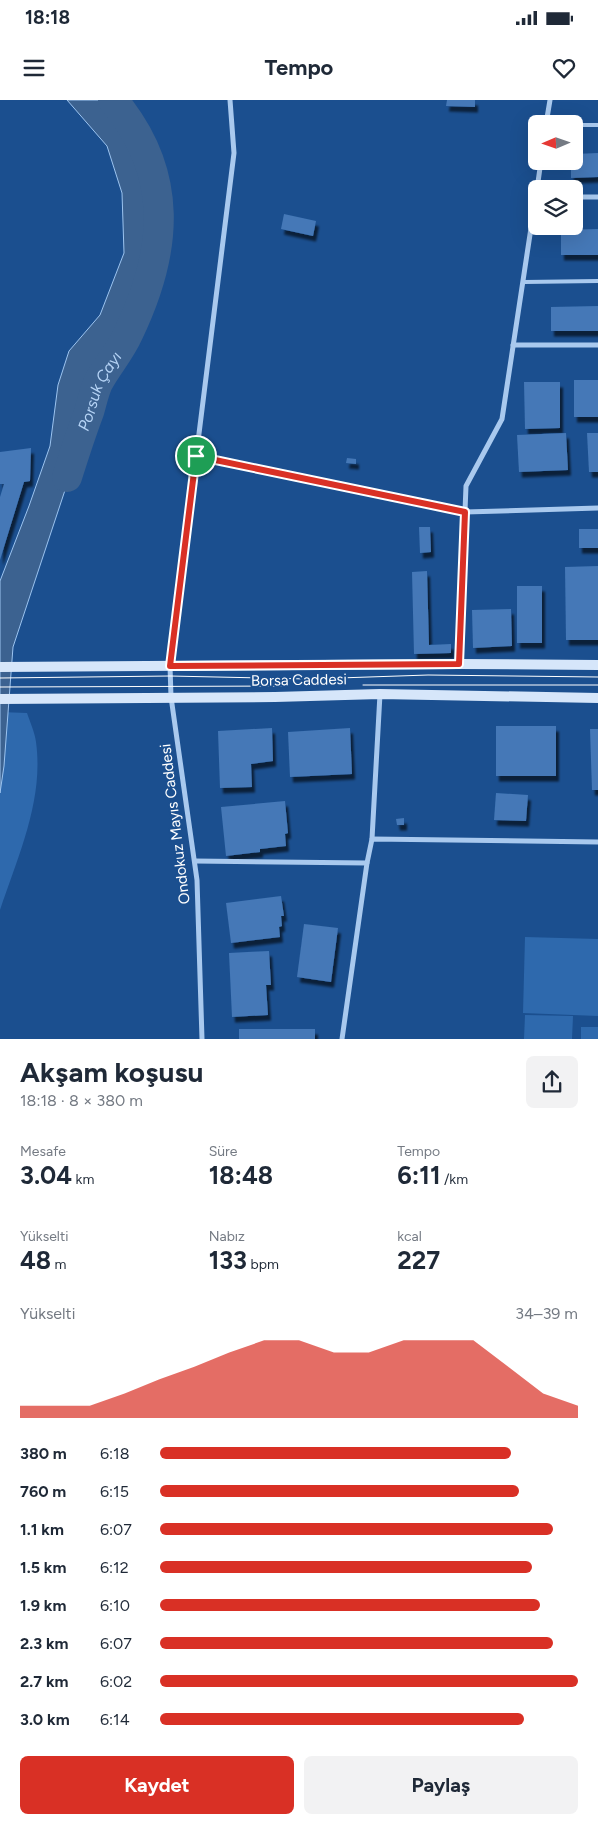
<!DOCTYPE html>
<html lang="tr">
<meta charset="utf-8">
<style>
:root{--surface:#fff;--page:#f2f2f3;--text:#1f2937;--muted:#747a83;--accent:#d93025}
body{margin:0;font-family:Figtree,sans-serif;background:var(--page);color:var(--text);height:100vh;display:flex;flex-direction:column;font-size:19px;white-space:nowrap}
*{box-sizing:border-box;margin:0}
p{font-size:16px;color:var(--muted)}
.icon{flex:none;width:28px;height:28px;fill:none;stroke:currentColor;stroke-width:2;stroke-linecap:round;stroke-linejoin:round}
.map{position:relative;height:939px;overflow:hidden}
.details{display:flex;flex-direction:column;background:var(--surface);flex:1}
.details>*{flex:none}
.needle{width:32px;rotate:268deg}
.controls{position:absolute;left:528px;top:15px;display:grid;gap:10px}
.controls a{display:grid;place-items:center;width:55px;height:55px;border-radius:8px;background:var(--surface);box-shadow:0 5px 20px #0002;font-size:25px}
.pin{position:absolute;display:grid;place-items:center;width:42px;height:42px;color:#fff;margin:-21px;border:2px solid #fff;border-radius:50%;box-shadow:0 1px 5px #0007}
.round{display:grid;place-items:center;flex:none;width:52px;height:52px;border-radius:8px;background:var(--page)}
.headline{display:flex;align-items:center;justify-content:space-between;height:85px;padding:0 20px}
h1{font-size:28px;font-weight:700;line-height:38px}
.metrics{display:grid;grid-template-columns:repeat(3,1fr);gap:8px;height:85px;padding:5px 20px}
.metrics div{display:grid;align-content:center}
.metrics b{font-size:25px;font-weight:700}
.metrics small{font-size:14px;font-weight:400}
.metrics p{font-size:14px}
.chart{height:140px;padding:10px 20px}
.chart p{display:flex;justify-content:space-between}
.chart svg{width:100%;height:90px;margin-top:5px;fill:var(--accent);opacity:.7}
.action{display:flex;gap:10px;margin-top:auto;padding:10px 20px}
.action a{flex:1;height:58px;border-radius:8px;background:var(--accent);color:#fff;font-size:20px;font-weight:700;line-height:58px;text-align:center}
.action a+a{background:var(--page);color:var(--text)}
ul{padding:0 20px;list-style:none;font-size:16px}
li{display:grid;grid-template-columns:80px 60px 1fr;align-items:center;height:38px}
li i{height:12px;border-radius:6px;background:var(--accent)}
.status{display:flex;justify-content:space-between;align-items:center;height:35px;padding:0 25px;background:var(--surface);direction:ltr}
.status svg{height:14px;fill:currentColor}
header{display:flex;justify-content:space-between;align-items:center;height:65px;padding:0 20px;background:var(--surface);font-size:22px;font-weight:700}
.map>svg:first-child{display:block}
.green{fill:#2e69ad}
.water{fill:#3c6290;stroke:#9cc4f0}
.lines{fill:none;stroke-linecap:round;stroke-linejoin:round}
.river{stroke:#3c6290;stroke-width:30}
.building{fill:#4478b7;filter:url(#shadow)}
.lane{stroke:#a9c9ee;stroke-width:4}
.street{stroke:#a9c9ee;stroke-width:5}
.secondary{stroke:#d6e6fa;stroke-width:10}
.tram{stroke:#fff;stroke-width:1}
.route-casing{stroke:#fff;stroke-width:10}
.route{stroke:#d93025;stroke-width:6}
.labels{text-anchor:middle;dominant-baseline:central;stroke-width:4;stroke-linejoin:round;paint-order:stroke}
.street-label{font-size:15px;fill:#fff;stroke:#1b4f8f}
.water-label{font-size:16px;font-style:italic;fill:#b5d3f5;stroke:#1b4f8f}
</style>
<div class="status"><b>18:18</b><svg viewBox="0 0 49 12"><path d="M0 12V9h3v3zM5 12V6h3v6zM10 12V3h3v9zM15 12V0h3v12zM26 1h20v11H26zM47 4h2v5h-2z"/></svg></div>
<header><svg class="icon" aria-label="menu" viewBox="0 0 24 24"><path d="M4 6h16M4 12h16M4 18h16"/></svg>Tempo<svg class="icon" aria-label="heart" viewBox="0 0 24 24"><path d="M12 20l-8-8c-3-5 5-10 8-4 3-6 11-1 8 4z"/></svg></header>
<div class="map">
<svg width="598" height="939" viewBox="0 0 598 939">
<defs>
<filter id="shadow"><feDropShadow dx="3" dy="5.5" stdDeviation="1" flood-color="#0009"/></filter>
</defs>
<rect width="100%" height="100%" fill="#1b4f8f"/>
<!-- green -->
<g class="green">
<path d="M0,612L27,613C30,622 35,633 36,642C44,700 18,756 0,810Z"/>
<path d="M525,837L598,839V916L523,913Z"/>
<path d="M525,915L573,916L572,939H524Z"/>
<rect x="581" y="927" width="17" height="12"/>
</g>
<!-- water -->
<path class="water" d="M67,0H108L142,58L157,99L135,227L85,286L79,348L13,547L4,666L0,693V481L29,406L50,346L58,285L69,251L100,215L124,153L122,93L107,46Z"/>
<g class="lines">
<!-- river -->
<path class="river" id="s1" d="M67,377C74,355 81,333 89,312C92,302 94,292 98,283C107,266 120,252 128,234C168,151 175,74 113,0"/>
</g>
<!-- building -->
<g class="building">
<path d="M447,0H475V7L446,6Z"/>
<path d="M598,53V77L571,78V61H574V54Z"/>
<path d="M284,114L316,121L313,136L281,129Z"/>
<path d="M598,129V155H561V130Z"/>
<path d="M598,206V231H551V207Z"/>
<rect x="574" y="280" width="24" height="37"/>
<path d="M524,282H560V328L525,329Z"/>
<path d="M566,333L568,370L519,372L517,335Z"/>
<path d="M587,333H598V372H589Z"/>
<path d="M31,348L30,381L24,382L0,460V397L4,384H0V352Z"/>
<path d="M347,358L356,359V364L346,363Z"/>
<path d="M419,427H430L431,452L420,453Z"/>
<rect x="579" y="429" width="19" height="19"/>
<path d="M598,466V540H566L565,467Z"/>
<path d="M427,471L429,545L451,544V553L414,554L412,472Z"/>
<rect x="517" y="486" width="25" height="57"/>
<path d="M511,509L512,546L473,548L472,510Z"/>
<rect x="496" y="626" width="60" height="50"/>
<path d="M272,628L273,661L251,664L252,687L220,688L218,631Z"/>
<path d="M350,628L352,674L290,677L288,632Z"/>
<path d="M590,629H598V690H592Z"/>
<path d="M496,693L528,695L526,721L494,720Z"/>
<path d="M285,701L288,733L285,734L286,746L260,749V752L226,756L221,707Z"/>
<path d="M404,718V725H397L396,719Z"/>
<path d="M281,796L284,816H281L282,826L279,827L280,837L231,843L226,803Z"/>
<path d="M304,824L338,828L331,882L297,877Z"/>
<path d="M269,851L271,885H266L268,915L232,917L229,853Z"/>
<rect x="239" y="929" width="76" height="10"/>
</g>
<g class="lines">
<!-- lane -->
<g class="lane">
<path d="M574,25H598"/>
<path d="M524,182L598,181"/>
</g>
<!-- street -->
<g class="street">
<path d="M546,24L550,0"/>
<path d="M537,89L541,61"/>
<path d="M574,97H598"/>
<path d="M513,245H598"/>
<path d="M196,356L465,412L598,408"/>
<path d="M459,564L466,386L502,319L536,95"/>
<path d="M372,739L380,594"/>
<path d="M195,761L367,763"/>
<path d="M202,939L197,780L171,597L170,566L234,53L230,0"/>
<path d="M342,939L367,763L372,739L598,742"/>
</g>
<!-- secondary -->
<g class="secondary">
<path d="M0,567L459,564L598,565"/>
<path d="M0,599L275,597L380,594L598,598"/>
</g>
<!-- tram -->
<g class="tram">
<path d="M0,578L170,576L309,579L428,575L598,577"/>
<path d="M363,585H598"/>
<path d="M0,587L288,586"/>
</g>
</g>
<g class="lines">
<defs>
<path id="route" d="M196,356L465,412L459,564L170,566Z"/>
</defs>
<!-- route casing -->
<use href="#route" class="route-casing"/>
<!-- route -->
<use href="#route" class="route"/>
</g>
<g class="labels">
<!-- street labels -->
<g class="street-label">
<text transform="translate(299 580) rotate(-1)">Borsa Caddesi</text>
<text transform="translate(175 724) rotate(-97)">Ondokuz Mayıs Caddesi</text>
</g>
<!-- water labels -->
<g class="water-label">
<text stroke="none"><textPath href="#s1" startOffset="92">Porsuk Çayı</textPath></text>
</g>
</g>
</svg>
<div class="controls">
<a><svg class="needle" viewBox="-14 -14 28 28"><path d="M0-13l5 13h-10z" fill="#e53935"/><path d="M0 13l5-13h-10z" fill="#747a83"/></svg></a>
<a><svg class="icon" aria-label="layers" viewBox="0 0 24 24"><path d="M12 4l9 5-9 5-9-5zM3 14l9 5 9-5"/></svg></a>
</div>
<div class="pin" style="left:196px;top:356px;background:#1e9e55"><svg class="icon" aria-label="arrive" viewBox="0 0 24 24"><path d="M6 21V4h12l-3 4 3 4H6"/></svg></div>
</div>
<section class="details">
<div class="headline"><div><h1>Akşam koşusu</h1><p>18:18 · 8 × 380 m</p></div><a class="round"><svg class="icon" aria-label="share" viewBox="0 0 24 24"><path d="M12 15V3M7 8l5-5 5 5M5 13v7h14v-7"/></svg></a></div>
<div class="metrics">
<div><p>Mesafe</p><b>3.04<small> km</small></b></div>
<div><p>Süre</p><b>18:48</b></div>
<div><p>Tempo</p><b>6:11<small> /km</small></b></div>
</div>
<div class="metrics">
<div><p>Yükselti</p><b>48<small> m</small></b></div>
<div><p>Nabız</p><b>133<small> bpm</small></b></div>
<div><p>kcal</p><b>227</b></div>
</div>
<div class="chart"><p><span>Yükselti</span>34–39 m</p>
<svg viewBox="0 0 160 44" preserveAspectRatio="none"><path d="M0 44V38L10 38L20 38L30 32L40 25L50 19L60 12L70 6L80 6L90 12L100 12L110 6L120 6L130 6L140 19L150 32L160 38V44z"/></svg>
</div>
<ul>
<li><b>380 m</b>6:18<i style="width:84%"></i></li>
<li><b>760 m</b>6:15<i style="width:86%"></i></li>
<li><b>1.1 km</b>6:07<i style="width:94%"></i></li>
<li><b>1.5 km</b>6:12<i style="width:89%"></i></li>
<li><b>1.9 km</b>6:10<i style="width:91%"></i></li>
<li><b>2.3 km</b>6:07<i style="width:94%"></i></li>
<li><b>2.7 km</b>6:02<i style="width:100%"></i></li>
<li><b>3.0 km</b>6:14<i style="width:87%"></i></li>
</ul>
<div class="action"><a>Kaydet</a><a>Paylaş</a></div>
</section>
